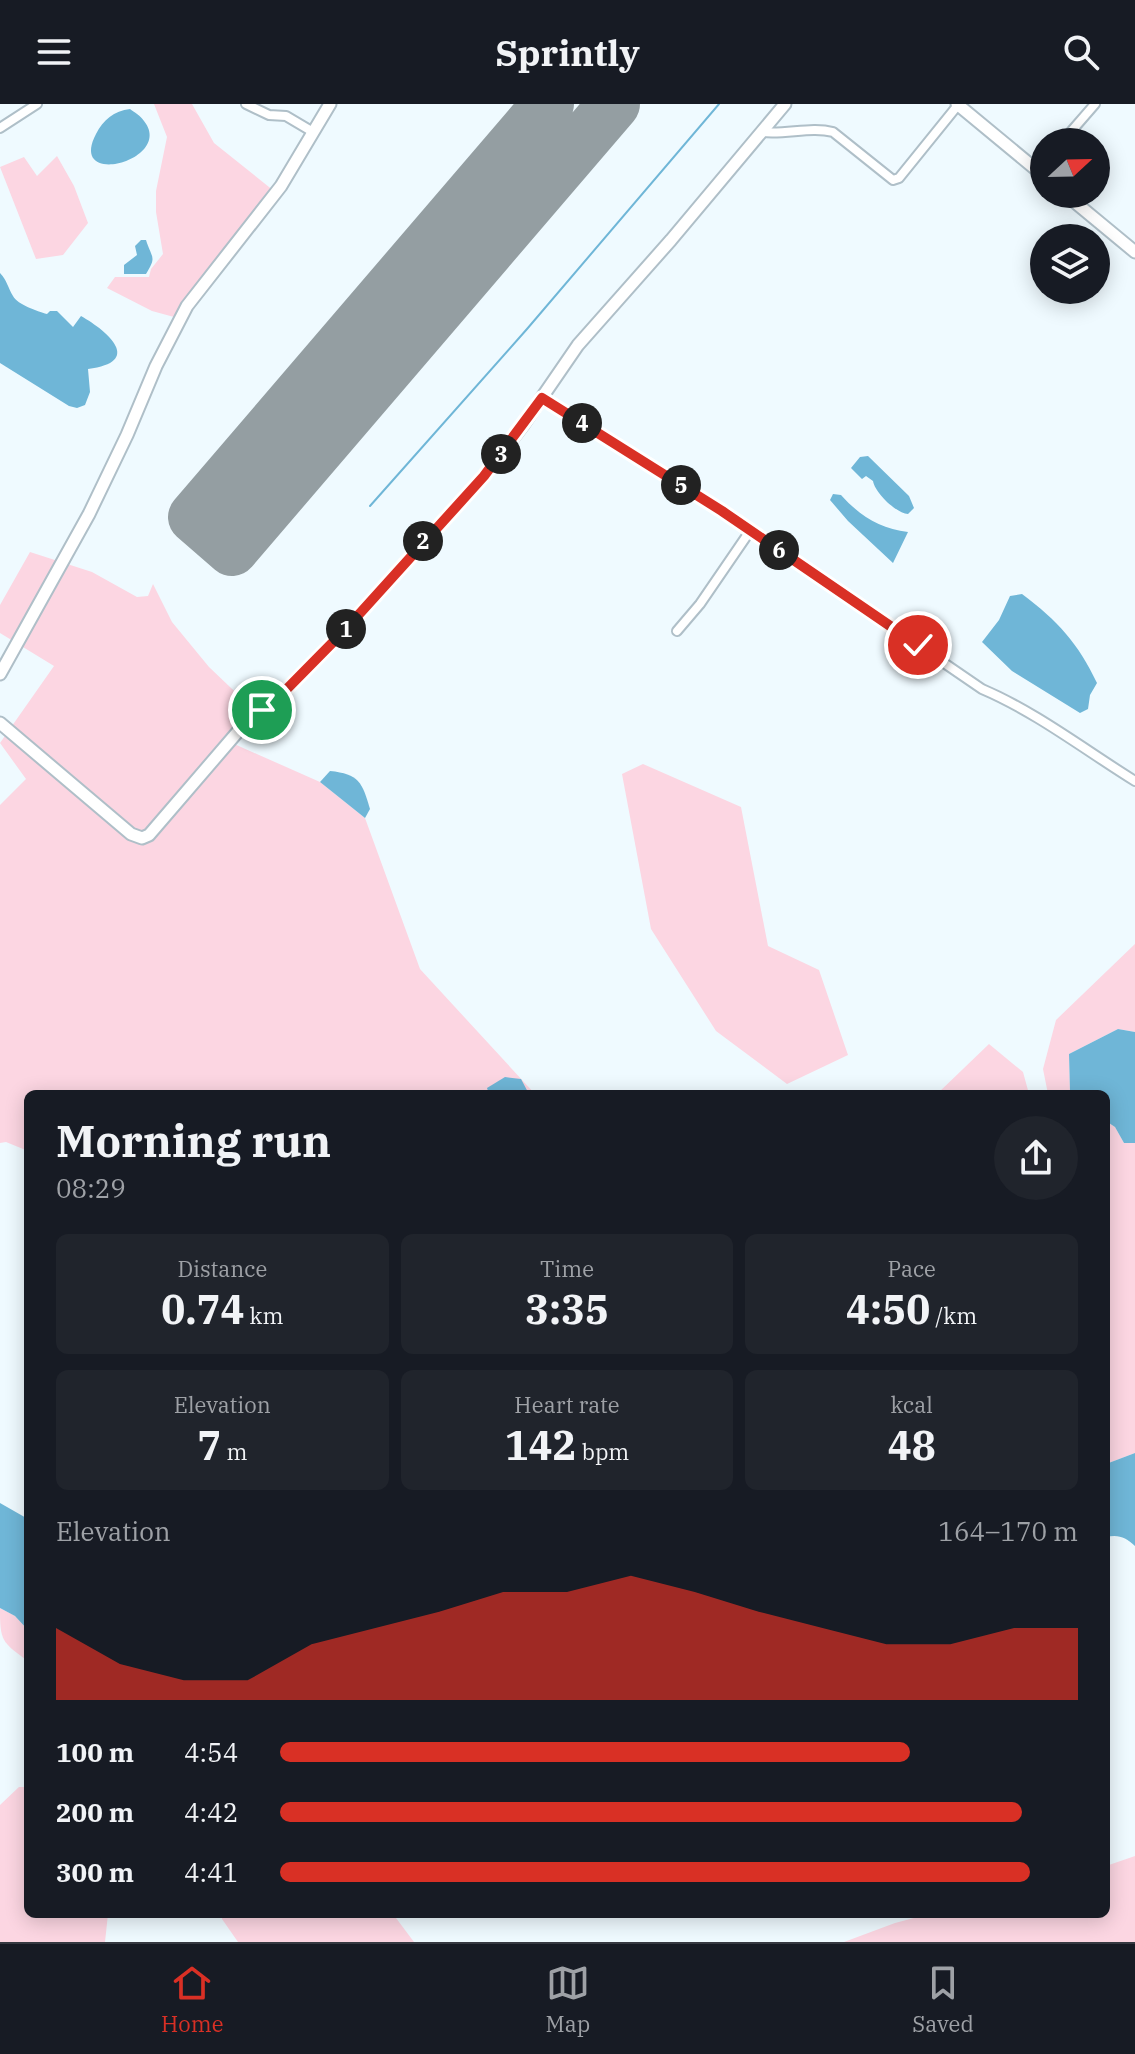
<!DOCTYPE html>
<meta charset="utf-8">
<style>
:root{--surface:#171b24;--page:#20242c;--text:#f1f3f6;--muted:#9ea1a6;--line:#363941;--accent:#d93025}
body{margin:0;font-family:"IBM Plex Serif",serif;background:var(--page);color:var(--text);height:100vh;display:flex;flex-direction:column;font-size:30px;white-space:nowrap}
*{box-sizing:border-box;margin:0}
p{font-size:26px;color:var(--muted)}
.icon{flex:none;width:44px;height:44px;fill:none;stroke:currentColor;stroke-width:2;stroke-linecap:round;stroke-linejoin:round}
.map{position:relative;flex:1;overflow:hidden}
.side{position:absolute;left:24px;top:986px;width:1086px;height:828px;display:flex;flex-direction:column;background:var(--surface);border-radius:12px;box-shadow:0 4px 20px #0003}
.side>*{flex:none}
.needle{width:52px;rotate:68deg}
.buttons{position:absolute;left:1030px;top:24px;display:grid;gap:16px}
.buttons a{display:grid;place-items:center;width:80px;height:80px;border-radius:50%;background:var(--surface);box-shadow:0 4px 20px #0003;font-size:40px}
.pin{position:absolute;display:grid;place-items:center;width:68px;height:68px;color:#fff;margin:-34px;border:4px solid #fff;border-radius:50%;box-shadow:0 2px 8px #0007}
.km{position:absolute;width:40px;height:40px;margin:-20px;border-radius:50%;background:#222;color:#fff;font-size:22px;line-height:40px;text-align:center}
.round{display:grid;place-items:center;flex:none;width:84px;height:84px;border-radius:42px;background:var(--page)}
.head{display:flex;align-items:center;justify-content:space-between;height:136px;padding:0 32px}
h1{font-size:44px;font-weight:800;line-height:60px}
.figures{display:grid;grid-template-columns:repeat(3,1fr);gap:12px;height:136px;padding:8px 32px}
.figures div{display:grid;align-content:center;border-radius:12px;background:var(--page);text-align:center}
.figures b{font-size:40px;font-weight:800}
.figures small{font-size:22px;font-weight:400}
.figures p{font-size:22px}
.chart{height:224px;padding:16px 32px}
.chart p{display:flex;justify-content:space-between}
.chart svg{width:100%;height:144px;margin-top:8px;fill:var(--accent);opacity:.7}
ul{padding:0 32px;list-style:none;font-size:26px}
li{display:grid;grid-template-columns:128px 96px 1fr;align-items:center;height:60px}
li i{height:20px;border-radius:10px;background:var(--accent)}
header{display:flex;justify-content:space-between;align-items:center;height:104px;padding:0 32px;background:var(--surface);font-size:36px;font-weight:800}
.dock{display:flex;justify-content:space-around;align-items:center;height:112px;border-top:2px solid var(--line);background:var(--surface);font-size:22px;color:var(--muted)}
.dock a{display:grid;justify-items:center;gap:4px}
.dock .active{color:var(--accent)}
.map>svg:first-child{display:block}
.green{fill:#fcd6e2}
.water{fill:#6fb6d7}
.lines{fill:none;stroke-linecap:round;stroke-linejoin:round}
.stream{stroke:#6fb6d7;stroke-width:2}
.runway{stroke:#949ea2;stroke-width:52}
.street-casing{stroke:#afbfc8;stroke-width:12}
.secondary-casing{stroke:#afbfc8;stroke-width:15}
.street{stroke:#fff;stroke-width:8}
.secondary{stroke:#fff;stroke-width:11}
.route-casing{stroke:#fff;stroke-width:16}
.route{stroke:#d93025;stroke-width:10}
</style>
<header><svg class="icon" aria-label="menu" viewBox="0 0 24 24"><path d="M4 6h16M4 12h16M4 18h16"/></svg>Sprintly<svg class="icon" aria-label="search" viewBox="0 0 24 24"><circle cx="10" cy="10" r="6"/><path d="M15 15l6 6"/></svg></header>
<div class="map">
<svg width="1135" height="1838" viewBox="0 0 1135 1838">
<rect width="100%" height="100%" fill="#effaff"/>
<!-- green -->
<g class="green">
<path d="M154,0H192L214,39L274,87L193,186L174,213L152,207L107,184L115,173H149L151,165L163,150L156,108V87L167,33Z"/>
<path d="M57,52L74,82L88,119L63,151L36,155L0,63L24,53L37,72Z"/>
<path d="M30,448L92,468L137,493L148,492L153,480L172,518L209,563L251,603L232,639L320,678L365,714L420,865L535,990H28V1047L6,1038L0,1039V701L26,675L0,639L54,562L0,529V501Z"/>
<path d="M643,660L741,703L768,842L819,866L848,951L787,980L716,927L651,825L622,670Z"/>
<path d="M1135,840V928L1118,925L1069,950L1070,988L1072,990H1048L1043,965L1056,916Z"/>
<path d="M989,940L1023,968L1029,990H937Z"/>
<path d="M1106,1017L1115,1023L1124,1039H1135V1349L1106,1360Z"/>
<path d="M0,1504L15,1512L28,1526V1557C1,1538 0,1536 0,1504Z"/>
<path d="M19,1683H28V1810H108L105,1838H0V1701Z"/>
<path d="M1135,1752V1838H844L895,1819L929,1810H1106V1762Z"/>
<path d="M222,1810H393L414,1838H238L222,1815Z"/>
</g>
<!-- water -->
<g class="water">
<path d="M130,5C134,8 141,12 144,17C175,56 67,85 96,30C103,16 114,7 130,5Z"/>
<path d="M141,136H146C152,155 157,152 146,170H124V161L137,151L135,142Z"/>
<path d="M0,169C7,176 8,184 13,192C18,201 37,207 47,210L50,207H57L73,223L81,212C109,228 143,258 88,265L90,288L85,301L77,304L69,302L0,259Z"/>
<path d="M868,352L909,392L914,404L908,410C896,409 875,389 873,377L866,372L862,375L851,364L860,353Z"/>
<path d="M833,390L841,391C859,411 880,425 908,428L893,459L848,417L830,396Z"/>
<path d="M1022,490C1058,517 1078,539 1097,579L1090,591L1088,605L1080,609L1012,567L982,538L999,516L1010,492Z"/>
<path d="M330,667C359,670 362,678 370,705L365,714L320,678Z"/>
<path d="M1118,925L1135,928V1039H1124L1115,1023L1106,1017V990H1072L1070,988L1069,950Z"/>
<path d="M505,973L521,975L529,990H489L487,984Z"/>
<path d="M1135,1349V1442C1126,1433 1118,1430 1106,1433V1360Z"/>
<path d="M0,1399L28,1415V1526L15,1512L0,1504Z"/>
</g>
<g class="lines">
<!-- stream -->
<path class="stream" d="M370,402L527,225L719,0"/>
<!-- runway -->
<path class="runway" d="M548,0L194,413L232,446L614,0"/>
<defs>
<g id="street">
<path d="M246,0L269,11L286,12L313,28"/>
<path d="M0,24L37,0"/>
<path d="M762,28C786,31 811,22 833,28L893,76L899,74L958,1"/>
<path d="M1062,38L1095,0"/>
<path d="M542,294L722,407L982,585C1036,608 1085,646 1135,677"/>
<path d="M677,527L700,500L750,427"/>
</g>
<g id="secondary">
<path d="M957,0L1044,72"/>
<path d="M1065,90L1135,148"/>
<path d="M0,570L89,410L127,331L156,262L187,202L281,82L330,0"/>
<path d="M0,619L131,730L142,734L149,731L247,617L275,597L343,528L484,372L523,321L578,241L671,136L785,0"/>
</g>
</defs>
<!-- street casing -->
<use href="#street" class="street-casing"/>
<!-- secondary casing -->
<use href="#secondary" class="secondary-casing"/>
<!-- street -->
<use href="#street" class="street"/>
<!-- secondary -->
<use href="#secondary" class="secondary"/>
</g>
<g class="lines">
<defs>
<path id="route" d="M262,606L275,597L343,528L484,372L542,294L722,407L918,541"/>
</defs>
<!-- route casing -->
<use href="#route" class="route-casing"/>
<!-- route -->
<use href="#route" class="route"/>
</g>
</svg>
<div class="buttons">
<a><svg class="needle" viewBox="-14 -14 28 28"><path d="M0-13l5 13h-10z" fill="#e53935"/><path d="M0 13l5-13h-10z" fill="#9ea1a6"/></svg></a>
<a><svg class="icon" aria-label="layers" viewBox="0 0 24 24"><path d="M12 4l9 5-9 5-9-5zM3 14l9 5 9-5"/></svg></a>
</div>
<div class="pin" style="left:262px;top:606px;background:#1e9e55"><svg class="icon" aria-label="arrive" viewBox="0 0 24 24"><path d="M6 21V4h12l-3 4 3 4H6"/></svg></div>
<div class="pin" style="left:918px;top:541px;background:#d93025"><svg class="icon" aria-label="check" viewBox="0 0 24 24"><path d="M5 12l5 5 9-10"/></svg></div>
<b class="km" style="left:346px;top:525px">1</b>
<b class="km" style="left:423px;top:437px">2</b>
<b class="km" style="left:501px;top:350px">3</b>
<b class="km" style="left:582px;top:319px">4</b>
<b class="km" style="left:681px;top:381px">5</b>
<b class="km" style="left:779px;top:446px">6</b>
<section class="side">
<div class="head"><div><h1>Morning run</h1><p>08:29</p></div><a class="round"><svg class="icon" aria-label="share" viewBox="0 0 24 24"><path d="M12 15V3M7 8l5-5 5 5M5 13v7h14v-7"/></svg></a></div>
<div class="figures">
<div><p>Distance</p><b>0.74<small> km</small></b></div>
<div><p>Time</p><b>3:35</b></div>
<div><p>Pace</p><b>4:50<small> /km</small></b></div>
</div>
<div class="figures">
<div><p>Elevation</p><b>7<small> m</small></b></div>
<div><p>Heart rate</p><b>142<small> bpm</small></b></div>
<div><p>kcal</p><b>48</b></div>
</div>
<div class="chart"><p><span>Elevation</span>164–170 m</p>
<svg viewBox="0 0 160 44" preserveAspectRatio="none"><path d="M0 44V22L10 33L20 38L30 38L40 27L50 22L60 17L70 11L80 11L90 6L100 11L110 17L120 22L130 27L140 27L150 22L160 22V44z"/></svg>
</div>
<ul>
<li><b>100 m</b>4:54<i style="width:79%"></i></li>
<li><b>200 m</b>4:42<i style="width:93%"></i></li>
<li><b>300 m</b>4:41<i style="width:94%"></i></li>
</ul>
</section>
</div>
<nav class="dock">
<a class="active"><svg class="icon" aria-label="home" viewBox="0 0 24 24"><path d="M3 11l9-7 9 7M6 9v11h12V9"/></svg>Home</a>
<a><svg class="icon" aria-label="map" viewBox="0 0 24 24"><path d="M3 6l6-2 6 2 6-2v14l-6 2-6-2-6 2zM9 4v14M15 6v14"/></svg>Map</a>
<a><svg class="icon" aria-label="saved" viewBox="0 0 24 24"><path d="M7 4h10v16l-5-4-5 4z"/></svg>Saved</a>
</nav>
